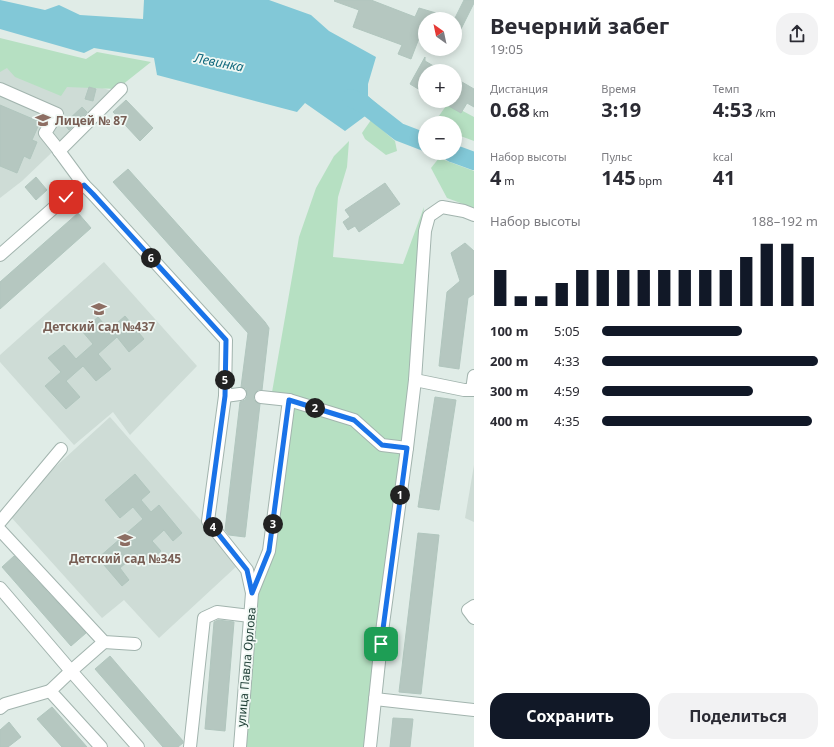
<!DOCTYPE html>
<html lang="ru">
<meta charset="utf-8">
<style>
:root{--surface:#fff;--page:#f2f2f3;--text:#2b2b33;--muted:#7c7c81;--accent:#111827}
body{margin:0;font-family:"Noto Sans",sans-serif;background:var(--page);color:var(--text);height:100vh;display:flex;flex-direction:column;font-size:15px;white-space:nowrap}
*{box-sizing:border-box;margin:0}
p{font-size:13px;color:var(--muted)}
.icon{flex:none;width:22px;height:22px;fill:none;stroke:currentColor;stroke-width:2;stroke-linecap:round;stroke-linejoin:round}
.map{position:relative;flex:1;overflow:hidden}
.side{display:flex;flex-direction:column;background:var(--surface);width:360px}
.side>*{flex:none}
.needle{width:26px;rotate:327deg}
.buttons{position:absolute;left:418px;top:12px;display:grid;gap:8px}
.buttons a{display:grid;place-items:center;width:44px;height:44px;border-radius:50%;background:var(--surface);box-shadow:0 2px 10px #0003;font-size:20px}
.pin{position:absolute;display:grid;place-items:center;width:34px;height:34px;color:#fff;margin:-17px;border-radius:8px;box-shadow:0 2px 6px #0006}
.km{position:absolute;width:20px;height:20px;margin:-10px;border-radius:50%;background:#222;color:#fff;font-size:11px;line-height:20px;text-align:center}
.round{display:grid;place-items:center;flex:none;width:42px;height:42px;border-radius:16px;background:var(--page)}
.head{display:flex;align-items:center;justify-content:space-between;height:68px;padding:0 16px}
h1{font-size:22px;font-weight:700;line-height:30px}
.stats{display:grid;grid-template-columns:repeat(3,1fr);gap:6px;height:68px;padding:4px 16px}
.stats div{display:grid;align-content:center}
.stats b{font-size:20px;font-weight:700}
.stats small{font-size:11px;font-weight:400}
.stats p{font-size:11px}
.chart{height:112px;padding:8px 16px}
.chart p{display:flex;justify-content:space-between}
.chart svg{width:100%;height:72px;margin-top:4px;stroke:var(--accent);stroke-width:6}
.primary-button{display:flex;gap:8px;margin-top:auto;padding:8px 16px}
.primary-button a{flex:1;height:46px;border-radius:16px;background:var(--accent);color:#fff;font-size:16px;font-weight:700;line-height:46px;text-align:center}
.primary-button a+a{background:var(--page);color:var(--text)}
ul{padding:0 16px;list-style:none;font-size:13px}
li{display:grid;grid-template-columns:64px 48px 1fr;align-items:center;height:30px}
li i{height:10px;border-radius:5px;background:var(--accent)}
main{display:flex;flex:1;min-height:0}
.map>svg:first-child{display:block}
.built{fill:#cedcd6}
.green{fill:#b6e0c2}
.water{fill:#82c8d7}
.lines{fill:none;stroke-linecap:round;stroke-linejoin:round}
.river{stroke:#82c8d7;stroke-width:18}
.building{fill:#b5c7c0;stroke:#b1c6be}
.minor-casing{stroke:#a2b4ae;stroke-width:14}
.minor{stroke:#fff;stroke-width:12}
.route-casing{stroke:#fff;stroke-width:8}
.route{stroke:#1a73e8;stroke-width:5}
.labels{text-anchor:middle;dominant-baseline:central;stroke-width:3.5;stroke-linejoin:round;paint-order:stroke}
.education-label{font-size:12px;font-weight:bold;fill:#785e54;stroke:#f0f8f4}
.street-label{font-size:12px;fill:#1f3e36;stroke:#f0f8f4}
.water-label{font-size:13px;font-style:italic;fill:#146b7f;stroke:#f0f8f4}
</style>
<main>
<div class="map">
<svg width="474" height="747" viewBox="0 0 474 747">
<rect width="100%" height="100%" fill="#e0ece7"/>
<!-- built -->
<g class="built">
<path d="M0,54L115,92L22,181L0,198Z"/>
<path d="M104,262L197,366L130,435L113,412L74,445L0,362V355Z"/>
<path d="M110,417L239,564L159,638L124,600L102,618L11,517L41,480Z"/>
<path d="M474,465V522L465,518Z"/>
</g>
<!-- green -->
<g class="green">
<path d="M0,38L86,59L97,52L151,62L117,89L67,87L61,96L15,77L7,68L0,72Z"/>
<path d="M448,103L474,117V141L455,134V123H434Z"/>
<path d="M371,120L395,141L397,151L386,155L365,139L362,133Z"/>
<path d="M349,141L347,167L338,197L333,257L403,264L424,207L409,379L401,448L364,747H239L252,593L269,551L289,401L271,398L299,237L316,188L334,156Z"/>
<path d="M439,158L474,171V208L447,198L431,168Z"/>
</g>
<!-- water -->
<path class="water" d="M0,0L45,10L59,5L80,15L143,19L144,0H269L311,15L329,31L376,57L368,84V96L377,104L372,111L345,131L305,103L297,112L157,75L154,58L94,48L84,53L0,29Z"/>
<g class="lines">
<!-- river -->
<g class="river">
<path d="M351,98L362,103L399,132L425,142"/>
<path d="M452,153L474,161"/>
</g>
</g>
<!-- building -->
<g class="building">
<path d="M335,0H371L415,17L419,8L436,13L434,19H425V35L421,33L411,59L398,54L402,45L353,27L359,10L334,1Z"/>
<path d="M464,0H474V3L455,41V18Z"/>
<path d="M425,57V61L442,71H425V93L410,84Z"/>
<path d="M455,78L474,89V107L467,103L461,113L440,101H455Z"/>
<path d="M89,87L96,89L93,101L85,99Z"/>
<path d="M126,100L153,128L140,141L113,112Z"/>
<path d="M0,105L40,122L32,140L37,142L30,159L24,156L17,173L0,166Z"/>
<path d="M82,107L87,112L69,130L64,124Z"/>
<path d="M128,169L265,322L269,328L262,390H258L255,393L254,396V400L257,403L260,404L245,537L229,535L225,530L240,402L245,400L247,397V393L246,389L241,387L248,333L113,182Z"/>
<path d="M36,177L47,190L36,200L25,187Z"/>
<path d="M385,183L400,204L359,232L355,226L348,230L343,222L350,217L345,210Z"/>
<path d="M78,213L91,228L0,309V282Z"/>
<path d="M465,243L474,251V294L468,298L459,369L439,366L447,292L460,281L451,253Z"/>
<path d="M125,316L144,339L129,352L117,337L98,354L111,369L96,381L83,366L66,381L80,397L66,409L45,386L61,372L48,358L64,345L76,359L93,344L82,331L98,317L109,330Z"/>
<path d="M435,397L456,400L439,510L418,507Z"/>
<path d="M135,474L150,492L141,500L151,512L159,505L182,533L173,541L164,530L152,541L161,551L145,565L136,554L120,568L129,580L122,586L98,558L143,519L133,507L120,518L105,500Z"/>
<path d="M418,533L439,535L421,694L399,692Z"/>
<path d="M14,556L86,633L71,646L2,567Z"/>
<path d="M218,620L234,622L225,731L205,729L214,622Z"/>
<path d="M110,656L183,741V743L178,747H163L95,669Z"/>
<path d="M52,707L87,747H62L37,719Z"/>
<path d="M393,718L413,719L410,747H390Z"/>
<path d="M9,722L21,737L8,747H0V730Z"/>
</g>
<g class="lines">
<defs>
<g id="minor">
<path d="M0,89L57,114L45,133L57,148L59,151"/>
<path d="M84,185L59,151L121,89"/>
<path d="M0,255L66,197L84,185L93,194L226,340L225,396L240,394"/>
<path d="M415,380L464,390H474"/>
<path d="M472,390L474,376"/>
<path d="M225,396L208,521L247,570L252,593"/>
<path d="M261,397L289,400L354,420L382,445L407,448"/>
<path d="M0,522L61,449"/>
<path d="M0,530L104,642L135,644"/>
<path d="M0,588L71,671L138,747"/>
<path d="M474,606L468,610L474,618"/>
<path d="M375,699L474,710"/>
<path d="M0,708L5,704L50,691"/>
<path d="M101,747L50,691L71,671L104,642"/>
<path d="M190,747L204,618L217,612L250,616"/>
<path d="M240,747L252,593L269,551L289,400"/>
<path d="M370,747L383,624L407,448L415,380L425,231L429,216L442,207L464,211L474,215"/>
</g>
</defs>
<!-- minor casing -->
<use href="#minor" class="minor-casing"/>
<!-- minor -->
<use href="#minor" class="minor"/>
</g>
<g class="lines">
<defs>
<path id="route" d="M66,197L84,185L93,194L226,340L225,396L208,521L247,570L252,593L269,551L289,400L354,420L382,445L407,448L381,644"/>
</defs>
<!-- route casing -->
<use href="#route" class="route-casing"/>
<!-- route -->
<use href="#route" class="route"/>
</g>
<!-- icons -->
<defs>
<symbol id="school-bare" viewBox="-9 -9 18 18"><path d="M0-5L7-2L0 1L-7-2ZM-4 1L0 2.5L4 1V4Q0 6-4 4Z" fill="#8d6e63" stroke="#f0f8f4" stroke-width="2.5" paint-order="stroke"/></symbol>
</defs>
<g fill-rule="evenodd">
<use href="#school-bare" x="32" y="109" width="22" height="22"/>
<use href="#school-bare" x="88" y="298" width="22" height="22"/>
<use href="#school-bare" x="114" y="529" width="22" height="22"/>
</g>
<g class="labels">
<!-- education labels -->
<g class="education-label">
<text x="55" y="120" text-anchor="start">Лицей № 87</text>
<text x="99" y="326">Детский сад №437</text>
<text x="125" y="558">Детский сад №345</text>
</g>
<!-- street labels -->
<g class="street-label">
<text transform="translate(246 667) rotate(-85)">улица Павла Орлова</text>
</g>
<!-- water labels -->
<g class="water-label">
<text transform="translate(219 62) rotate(11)">Левинка</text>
</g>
</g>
</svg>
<div class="buttons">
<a><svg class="needle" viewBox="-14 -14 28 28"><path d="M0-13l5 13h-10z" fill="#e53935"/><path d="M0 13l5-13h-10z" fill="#7c7c81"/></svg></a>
<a>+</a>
<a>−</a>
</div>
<div class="pin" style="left:381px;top:644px;background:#1e9e55"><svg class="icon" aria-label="arrive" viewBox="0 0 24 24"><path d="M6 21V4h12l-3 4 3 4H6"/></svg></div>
<div class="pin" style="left:66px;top:197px;background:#d93025"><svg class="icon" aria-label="check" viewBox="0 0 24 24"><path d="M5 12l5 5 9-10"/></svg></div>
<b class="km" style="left:400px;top:495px">1</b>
<b class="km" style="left:315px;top:408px">2</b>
<b class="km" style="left:273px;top:524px">3</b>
<b class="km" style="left:213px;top:527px">4</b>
<b class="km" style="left:225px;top:380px">5</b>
<b class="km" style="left:151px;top:258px">6</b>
</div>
<section class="side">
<div class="head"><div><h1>Вечерний забег</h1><p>19:05</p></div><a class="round"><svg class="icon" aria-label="share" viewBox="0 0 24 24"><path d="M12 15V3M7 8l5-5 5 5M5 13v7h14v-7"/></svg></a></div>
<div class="stats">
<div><p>Дистанция</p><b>0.68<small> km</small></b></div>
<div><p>Время</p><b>3:19</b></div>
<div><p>Темп</p><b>4:53<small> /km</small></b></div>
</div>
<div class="stats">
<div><p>Набор высоты</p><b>4<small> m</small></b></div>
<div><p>Пульс</p><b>145<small> bpm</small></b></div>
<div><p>kcal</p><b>41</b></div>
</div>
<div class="chart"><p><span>Набор высоты</span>188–192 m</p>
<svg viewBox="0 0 160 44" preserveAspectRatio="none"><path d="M5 44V22M15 44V38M25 44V38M35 44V30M45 44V22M55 44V22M65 44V22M75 44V22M85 44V22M95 44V22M105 44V22M115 44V22M125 44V14M135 44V6M145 44V6M155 44V14"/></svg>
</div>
<ul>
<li><b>100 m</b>5:05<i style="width:65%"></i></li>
<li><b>200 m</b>4:33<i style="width:100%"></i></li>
<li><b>300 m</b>4:59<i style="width:70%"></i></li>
<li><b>400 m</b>4:35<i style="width:97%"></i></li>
</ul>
<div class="primary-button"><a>Сохранить</a><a>Поделиться</a></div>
</section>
</main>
